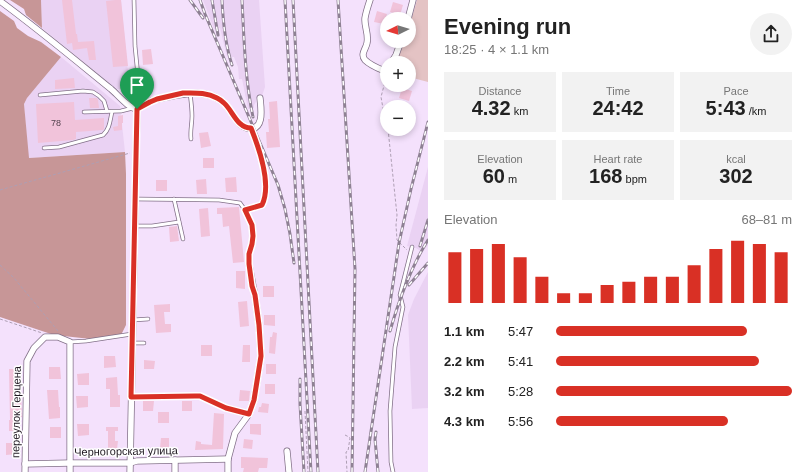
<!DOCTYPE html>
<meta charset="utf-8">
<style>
:root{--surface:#fff;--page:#f2f2f2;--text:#222;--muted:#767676;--accent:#d93025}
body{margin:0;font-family:Arial,sans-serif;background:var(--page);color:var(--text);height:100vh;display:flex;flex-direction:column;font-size:15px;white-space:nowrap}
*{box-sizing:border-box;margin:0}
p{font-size:13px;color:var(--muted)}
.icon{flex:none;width:22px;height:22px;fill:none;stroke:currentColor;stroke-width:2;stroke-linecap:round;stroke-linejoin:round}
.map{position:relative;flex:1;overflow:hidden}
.sheet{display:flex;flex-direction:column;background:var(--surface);width:380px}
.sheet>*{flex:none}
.needle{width:26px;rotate:265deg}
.controls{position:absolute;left:380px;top:12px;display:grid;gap:8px}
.controls a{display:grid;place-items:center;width:36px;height:36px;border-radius:50%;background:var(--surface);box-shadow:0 2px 6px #0003;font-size:20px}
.pin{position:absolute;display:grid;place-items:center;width:34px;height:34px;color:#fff;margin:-41px -17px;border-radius:50% 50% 50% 0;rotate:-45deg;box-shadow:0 0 4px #0007}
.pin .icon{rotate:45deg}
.round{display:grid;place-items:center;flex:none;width:42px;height:42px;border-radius:21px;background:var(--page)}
.headline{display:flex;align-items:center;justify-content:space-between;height:68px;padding:0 16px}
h1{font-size:22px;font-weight:600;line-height:30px}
.metrics{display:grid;grid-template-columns:repeat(3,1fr);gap:6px;height:68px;padding:4px 16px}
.metrics div{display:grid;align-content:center;border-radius:0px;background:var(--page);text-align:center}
.metrics b{font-size:20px;font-weight:600}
.metrics small{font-size:11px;font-weight:400}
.metrics p{font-size:11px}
.chart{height:112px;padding:8px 16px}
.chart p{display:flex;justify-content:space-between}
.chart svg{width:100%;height:72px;margin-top:4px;stroke:var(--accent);stroke-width:6}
ul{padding:0 16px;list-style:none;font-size:13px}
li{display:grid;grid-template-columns:64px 48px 1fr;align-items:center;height:30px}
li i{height:10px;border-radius:5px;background:var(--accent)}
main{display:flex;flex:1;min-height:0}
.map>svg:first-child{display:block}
.built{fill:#ead2f3}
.green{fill:#e4c3c4}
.forest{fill:#c79697}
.building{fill:#f1c3da}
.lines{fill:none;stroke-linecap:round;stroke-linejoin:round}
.lane-casing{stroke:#827088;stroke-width:4.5}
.street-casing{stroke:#827088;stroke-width:7}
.path{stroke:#ae9fb4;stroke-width:1;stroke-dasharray:3 2;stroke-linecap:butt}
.lane{stroke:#fff;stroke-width:3}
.street{stroke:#fff;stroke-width:5.5}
.rail-casing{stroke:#8e8193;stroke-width:3}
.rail{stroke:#fff;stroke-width:1.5;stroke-dasharray:4.5;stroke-linecap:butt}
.route-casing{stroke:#fff;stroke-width:8}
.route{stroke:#d93025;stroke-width:5}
.labels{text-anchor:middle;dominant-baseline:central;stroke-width:3;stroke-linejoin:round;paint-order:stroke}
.number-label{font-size:9px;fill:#54434f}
.street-label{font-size:11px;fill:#1f1821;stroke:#fff}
</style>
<main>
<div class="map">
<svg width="428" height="472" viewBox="0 0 428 472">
<rect width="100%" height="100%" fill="#f4e1fc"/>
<!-- built -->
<g class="built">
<path d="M41,0H121L128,72L130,73L131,90L117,89L42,28Z"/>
<path d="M203,0H259L265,87L262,96L256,98V102L254,105V108L248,109L242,79H239L238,67L234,57H227L220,28L214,29Z"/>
<path d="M61,57L120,106L125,152L28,158L24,104L27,98Z"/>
<path d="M428,167V245L422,252L416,248L407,246Z"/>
<path d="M428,272V408L412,409L408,315L414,299Z"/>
</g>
<!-- green -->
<path class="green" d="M417,0H428V82L409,77V63H397L398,55L403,41H409V25L412,17Z"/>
<!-- forest -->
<g class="forest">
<path d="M10,0H41L42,28L26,15L24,9Z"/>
<path d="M0,11L14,21L17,28L28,36L41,42L61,57L27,98L24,104L29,158L125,152L126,174V325L121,335L91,339L54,335L0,317Z"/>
</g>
<!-- building -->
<g class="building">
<path d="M62,0H72L76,34H77L78,42L94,41L96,60H89L87,48L73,50L72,43L67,44Z"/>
<path d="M115,0H121L128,66L113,67L106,1Z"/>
<path d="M393,2L403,5L400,15L390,12Z"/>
<path d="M377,11L387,14L384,24L374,22Z"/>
<path d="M151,49L153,64L143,65L142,50Z"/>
<path d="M74,78L75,88L55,89V80Z"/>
<path d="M402,88L412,91L409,101L399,98Z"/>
<path d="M89,98H97L98,100L99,108H90Z"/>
<path d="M277,101L280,147L267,148L266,132H269L268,119H270L269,102Z"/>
<path d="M74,102L75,120L104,118V129L103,130L76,132V139L73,140L38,143L36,104Z"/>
<path d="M123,115V123H122V130L114,131L113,127L118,126V116Z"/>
<path d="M208,132L211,146L201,148L199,133Z"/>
<rect x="203" y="158" width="11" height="10"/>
<path d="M236,177L237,192H226L225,178Z"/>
<path d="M206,179L207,194H197L196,180Z"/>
<rect x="156" y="180" width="11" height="11"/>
<path d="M239,207L244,262L233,263L229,226L223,227L222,214H217V208Z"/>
<path d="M208,208L210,236L201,237L199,209Z"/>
<path d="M177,226L179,241L170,242L169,227Z"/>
<path d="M236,271H245V289L236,288Z"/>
<rect x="263" y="286" width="11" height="11"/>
<path d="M247,301L249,326L240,327L238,302Z"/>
<path d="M170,304V312H164L165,324H171V332L156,333L154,305Z"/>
<path d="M264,315H275V326L264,325Z"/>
<path d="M273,332L277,333L275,354L269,353L270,337H272Z"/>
<rect x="201" y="345" width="11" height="11"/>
<path d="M243,345H250V362H242Z"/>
<path d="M104,356H115L116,367L104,368Z"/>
<path d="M144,360L155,361L154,369H144Z"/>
<rect x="266" y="364" width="10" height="10"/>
<path d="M49,367H60L61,379H49Z"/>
<path d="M9,369H20L22,417H20V431H9V420H10Z"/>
<path d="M89,373V385H78L77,374Z"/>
<path d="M117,377L118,395H120V407H110V389H106V378Z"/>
<rect x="265" y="384" width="10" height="10"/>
<path d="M47,390H58L59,407H60V418L49,419Z"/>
<path d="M240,390L250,391L249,401H239Z"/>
<path d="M76,396H88V407L77,408Z"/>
<path d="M143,401H154L153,411H143Z"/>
<rect x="182" y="401" width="10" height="10"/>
<path d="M262,403L269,404L268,413L258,412L259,407H261Z"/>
<rect x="158" y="412" width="11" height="11"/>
<path d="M214,413L224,414L223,449L195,450L196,441L201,442V444L212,445Z"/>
<path d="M77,424H89V435L78,436Z"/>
<path d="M250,424H261V435L250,434Z"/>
<rect x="50" y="427" width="11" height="11"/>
<path d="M106,427H118V431H115V441H118L117,449H108V431H106Z"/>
<path d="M161,438H169V449L160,448Z"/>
<path d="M244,439L253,440L252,449L243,448Z"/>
<path d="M6,443H17V454L6,455Z"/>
<path d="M241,457L268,458L267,468H259L258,472H243L244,468H241Z"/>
</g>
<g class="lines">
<defs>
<g id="lane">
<path d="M134,0L135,46L139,86L137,108"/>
<path d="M190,93C191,101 192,108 192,116C192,124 190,131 191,139"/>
<path d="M40,95L83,91L93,92L99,96L104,101L107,111"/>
<path d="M84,112L121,111L133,108"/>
<path d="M44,148L59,147L103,135C110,129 110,120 112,112"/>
<path d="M136,199L219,200L240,203L245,210"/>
<path d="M174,199L183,239"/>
<path d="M135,226H152L179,222"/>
<path d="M249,264C249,251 255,238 252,225C250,219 247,215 245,210L262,205C272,185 259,148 251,128"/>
<path d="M133,320L148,319"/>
<path d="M70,342L86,341L132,334"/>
<path d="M132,343H144"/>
<path d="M131,397L195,396H200L226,408L249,414"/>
<path d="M393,472L391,462L390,411L395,347L403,307L400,295L412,247"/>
</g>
<g id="street">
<path d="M370,0C368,6 366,12 365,18C364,26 369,34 367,43C366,49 360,54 365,60C371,66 380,69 387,72"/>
<path d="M0,1C38,29 74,59 111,89C118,95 128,108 137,109"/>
<path d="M408,19L413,0"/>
<path d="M391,63L396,55L401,41"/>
<path d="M137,109C142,106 146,103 151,101C156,99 162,98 168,97C187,93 209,89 224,103C231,109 237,126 247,128C265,132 261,108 260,98"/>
<path d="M287,451L289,472"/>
<path d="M25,464L70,463H130L137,461L228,459"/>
<path d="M25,472L27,361L34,348L45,337H58L70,342V472"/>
<path d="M130,472C132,351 135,230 137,109"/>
<path d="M175,472V460"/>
<path d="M228,472V459L235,433L249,414L254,400L261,356L259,325L255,295L253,286L249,264"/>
</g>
</defs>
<!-- lane casing -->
<use href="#lane" class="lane-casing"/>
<!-- street casing -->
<use href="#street" class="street-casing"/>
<!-- path -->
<g class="path">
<path d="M386,78L381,97L384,114L387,123"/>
<path d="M388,129L397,215L396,225L397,240L407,250"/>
<path d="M0,190L130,153"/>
<path d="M0,265L14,278L58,331"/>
<path d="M0,319L42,333"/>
<path d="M305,411L308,472"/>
<path d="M345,435L349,437L350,438L348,451L346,452L347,472"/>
</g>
<!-- lane -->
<use href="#lane" class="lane"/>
<!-- street -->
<use href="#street" class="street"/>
<defs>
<g id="rail">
<path d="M190,0L203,18"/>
<path d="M200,0L205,14L278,185L285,209L290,234L294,263"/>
<path d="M212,0L218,35"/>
<path d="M222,0C223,22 225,44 232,65"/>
<path d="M242,0C244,39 245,79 253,117"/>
<path d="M285,0L311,472"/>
<path d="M293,0L318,472"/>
<path d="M338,0L355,269L352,472"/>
<path d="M420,246L428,220"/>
<path d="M409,285L428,263"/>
<path d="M390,331C399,300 411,267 428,240"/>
<path d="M300,379V404L304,472"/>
<path d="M376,432L375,439L378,472"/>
<path d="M365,472L399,243L411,189L428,122"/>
</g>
</defs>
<!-- rail casing -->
<use href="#rail" class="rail-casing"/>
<!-- rail -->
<use href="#rail" class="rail"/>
</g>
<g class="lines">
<defs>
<path id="route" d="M183,93C195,93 206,92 217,98C219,99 222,101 224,103C233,111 237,128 251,128C259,148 272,185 262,205L245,210L252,225L253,236L252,244L249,254V264L252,286L255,295L259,325L261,356L254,400L249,414L226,408L200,396H195L131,397L137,109L150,102L157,99Z"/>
</defs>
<!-- route casing -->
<use href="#route" class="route-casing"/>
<!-- route -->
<use href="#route" class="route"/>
</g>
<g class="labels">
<!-- number labels -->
<g class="number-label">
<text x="56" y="123">78</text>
</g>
<!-- street labels -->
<g class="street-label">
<text transform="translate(16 412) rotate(-89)">переулок Герцена</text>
<text transform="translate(126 451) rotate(-1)">Черногорская улица</text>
</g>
</g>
</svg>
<div class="controls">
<a><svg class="needle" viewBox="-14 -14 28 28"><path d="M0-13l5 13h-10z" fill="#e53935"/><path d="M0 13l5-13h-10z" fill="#767676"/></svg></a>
<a>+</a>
<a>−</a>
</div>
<div class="pin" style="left:137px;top:109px;background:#1e9e55"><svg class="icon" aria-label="arrive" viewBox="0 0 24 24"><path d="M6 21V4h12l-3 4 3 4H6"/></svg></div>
</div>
<section class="sheet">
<div class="headline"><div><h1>Evening run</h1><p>18:25 · 4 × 1.1 km</p></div><a class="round"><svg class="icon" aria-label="share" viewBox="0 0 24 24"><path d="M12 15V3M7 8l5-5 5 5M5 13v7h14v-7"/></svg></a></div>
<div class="metrics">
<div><p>Distance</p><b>4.32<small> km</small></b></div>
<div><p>Time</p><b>24:42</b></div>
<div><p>Pace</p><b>5:43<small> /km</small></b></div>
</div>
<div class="metrics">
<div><p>Elevation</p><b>60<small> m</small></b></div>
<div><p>Heart rate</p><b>168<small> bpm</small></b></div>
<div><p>kcal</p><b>302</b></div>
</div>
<div class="chart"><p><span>Elevation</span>68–81 m</p>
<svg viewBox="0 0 160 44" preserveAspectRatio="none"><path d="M5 44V13M15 44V11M25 44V8M35 44V16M45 44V28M55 44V38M65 44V38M75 44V33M85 44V31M95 44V28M105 44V28M115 44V21M125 44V11M135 44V6M145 44V8M155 44V13"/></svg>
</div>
<ul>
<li><b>1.1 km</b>5:47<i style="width:81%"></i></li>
<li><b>2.2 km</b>5:41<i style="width:86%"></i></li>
<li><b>3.2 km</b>5:28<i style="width:100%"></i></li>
<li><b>4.3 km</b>5:56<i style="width:73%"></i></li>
</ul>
</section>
</main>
